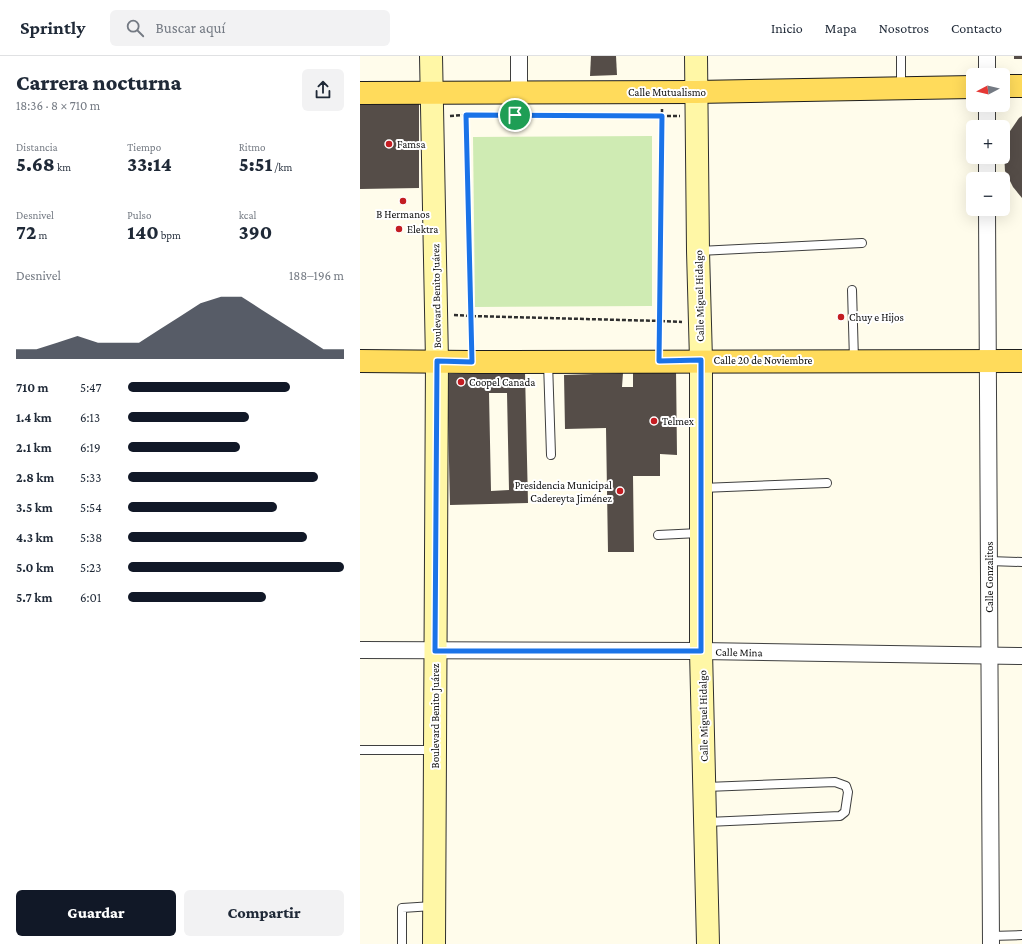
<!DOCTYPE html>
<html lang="es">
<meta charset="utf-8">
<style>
:root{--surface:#fff;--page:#f2f2f3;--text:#1f2937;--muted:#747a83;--line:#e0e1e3;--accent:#111827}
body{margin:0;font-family:"Crimson Pro",serif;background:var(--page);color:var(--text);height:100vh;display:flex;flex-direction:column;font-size:15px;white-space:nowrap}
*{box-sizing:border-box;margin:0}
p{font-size:13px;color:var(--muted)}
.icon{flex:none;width:22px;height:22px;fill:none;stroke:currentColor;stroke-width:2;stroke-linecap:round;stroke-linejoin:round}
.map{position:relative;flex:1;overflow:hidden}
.sheet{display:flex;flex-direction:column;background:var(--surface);width:360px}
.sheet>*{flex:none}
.needle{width:26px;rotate:263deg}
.controls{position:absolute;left:606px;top:12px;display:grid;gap:8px}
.controls a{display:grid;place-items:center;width:44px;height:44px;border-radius:6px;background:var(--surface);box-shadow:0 4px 16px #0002;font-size:20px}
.pin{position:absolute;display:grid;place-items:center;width:34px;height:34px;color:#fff;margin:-17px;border:2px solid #fff;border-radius:50%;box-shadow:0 1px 4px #0007}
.round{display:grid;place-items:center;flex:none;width:42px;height:42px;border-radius:6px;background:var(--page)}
.overview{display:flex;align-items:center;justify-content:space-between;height:68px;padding:0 16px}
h1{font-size:22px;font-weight:800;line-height:30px}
.metrics{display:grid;grid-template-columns:repeat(3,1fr);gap:6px;height:68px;padding:4px 16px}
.metrics div{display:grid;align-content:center}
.metrics b{font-size:20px;font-weight:800}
.metrics small{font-size:11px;font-weight:400}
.metrics p{font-size:11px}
.chart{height:112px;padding:8px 16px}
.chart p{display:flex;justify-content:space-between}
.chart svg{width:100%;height:72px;margin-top:4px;fill:var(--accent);opacity:.7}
.primary-button{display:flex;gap:8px;margin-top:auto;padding:8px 16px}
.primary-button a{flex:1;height:46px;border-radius:6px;background:var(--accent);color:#fff;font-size:16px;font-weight:800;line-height:46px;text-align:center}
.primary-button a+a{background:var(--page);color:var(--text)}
ul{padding:0 16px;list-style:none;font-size:13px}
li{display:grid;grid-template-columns:64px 48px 1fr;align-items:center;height:30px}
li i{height:10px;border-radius:5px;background:var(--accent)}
header{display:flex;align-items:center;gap:24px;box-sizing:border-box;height:56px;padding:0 20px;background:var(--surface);border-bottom:1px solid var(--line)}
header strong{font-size:19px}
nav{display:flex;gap:22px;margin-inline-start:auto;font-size:14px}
.search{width:280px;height:36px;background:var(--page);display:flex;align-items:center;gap:10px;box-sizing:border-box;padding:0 14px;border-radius:6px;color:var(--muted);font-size:15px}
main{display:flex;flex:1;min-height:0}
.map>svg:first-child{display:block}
.green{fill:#cfebb3}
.building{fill:#554d48;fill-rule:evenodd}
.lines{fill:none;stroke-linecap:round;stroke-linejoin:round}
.lane-casing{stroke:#3f3f3f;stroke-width:10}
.street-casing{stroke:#3f3f3f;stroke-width:18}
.secondary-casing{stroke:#2e2e2e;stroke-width:24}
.primary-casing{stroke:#1d1d1d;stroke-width:24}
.path{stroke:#2e2e2e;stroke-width:2.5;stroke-dasharray:4 2;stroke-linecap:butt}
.lane{stroke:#fff;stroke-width:8}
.street{stroke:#fff;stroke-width:16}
.secondary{stroke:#fff7a6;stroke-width:22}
.primary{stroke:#ffdb5b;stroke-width:22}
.route-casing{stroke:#fff;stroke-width:8}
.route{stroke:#1a73e8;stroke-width:5}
.poi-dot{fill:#c31d22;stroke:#fff;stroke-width:1.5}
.labels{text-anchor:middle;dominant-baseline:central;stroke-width:4;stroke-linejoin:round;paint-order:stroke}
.street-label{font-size:11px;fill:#0c0c0c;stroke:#fff}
.poi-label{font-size:11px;fill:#0c0c0c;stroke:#fff;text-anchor:start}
</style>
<header>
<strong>Sprintly</strong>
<div class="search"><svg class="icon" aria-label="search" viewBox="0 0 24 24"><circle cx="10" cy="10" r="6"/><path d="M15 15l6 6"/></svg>Buscar aquí</div>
<nav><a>Inicio</a><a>Mapa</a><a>Nosotros</a><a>Contacto</a></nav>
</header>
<main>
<section class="sheet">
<div class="overview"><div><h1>Carrera nocturna</h1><p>18:36 · 8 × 710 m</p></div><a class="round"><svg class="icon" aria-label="share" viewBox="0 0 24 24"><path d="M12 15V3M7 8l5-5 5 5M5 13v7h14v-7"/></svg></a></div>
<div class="metrics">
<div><p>Distancia</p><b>5.68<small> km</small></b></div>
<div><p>Tiempo</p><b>33:14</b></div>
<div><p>Ritmo</p><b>5:51<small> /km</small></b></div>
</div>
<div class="metrics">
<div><p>Desnivel</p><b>72<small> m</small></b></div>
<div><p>Pulso</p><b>140<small> bpm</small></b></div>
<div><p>kcal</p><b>390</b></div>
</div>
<div class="chart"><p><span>Desnivel</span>188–196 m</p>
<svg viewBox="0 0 160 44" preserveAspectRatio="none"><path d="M0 44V38L10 38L20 34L30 30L40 34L50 34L60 34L70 26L80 18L90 10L100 6L110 6L120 14L130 22L140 30L150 38L160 38V44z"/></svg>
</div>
<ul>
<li><b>710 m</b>5:47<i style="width:75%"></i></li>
<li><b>1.4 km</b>6:13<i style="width:56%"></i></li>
<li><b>2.1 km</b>6:19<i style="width:52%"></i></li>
<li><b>2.8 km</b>5:33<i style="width:88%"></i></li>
<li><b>3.5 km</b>5:54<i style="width:69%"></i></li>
<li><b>4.3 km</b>5:38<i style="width:83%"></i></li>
<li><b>5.0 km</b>5:23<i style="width:100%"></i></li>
<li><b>5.7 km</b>6:01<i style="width:64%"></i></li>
</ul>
<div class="primary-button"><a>Guardar</a><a>Compartir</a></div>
</section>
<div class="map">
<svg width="662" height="888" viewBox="0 0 662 888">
<rect width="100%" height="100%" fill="#fffceb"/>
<!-- green -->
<path class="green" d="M292,80V250L115,251L113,81Z"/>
<!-- building -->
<g class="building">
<path d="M231,0H256L257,19L230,20Z"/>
<rect x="654" y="0" width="8" height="3"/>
<path d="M59,44V132L0,133V45Z"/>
<path d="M662,60V142L653,131L645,115L644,96L648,78L659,62Z"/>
<path d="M273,312L316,313L317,399L300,398V420H273L274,496H248L246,372L205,373L204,319L263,317L262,331H273Z"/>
<path d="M165,316L168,447L90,449L87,318ZM129,337H147L149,434L131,435Z"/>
</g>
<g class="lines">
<defs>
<g id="lane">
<path d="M541,0V31"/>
<path d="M339,195L502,187"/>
<path d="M492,234L494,304"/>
<path d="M188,306L191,399"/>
<path d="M342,432L467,427"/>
<path d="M298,479L339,477"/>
<path d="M629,505L662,506"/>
<path d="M0,694H73"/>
<path d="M346,731L475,726L486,730L488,736L485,756L480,760L347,766"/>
<path d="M631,880L662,879"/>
<path d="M42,888V852L73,850"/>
</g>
<g id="street">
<path d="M627,0V19"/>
<path d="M159,36V0"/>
<path d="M627,49V71"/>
<path d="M627,101V123"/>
<path d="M627,153L631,888"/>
<path d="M0,594L341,595L662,600"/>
</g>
<g id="secondary">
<path d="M71,0L77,305L74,888"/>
<path d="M336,0L338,195L341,304V595L348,888"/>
</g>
<g id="primary">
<path d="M643,30H662"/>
<path d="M0,37L336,36L613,31"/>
<path d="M0,305L112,306L662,305"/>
</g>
</defs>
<!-- lane casing -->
<use href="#lane" class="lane-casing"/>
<!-- street casing -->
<use href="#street" class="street-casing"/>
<!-- secondary casing -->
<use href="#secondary" class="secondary-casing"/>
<!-- primary casing -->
<use href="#primary" class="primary-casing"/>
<!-- path -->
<g class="path">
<path d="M302,53V60H320"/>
<path d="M90,60L105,59"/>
<path d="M94,259L111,260L301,265L302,60L105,59L111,260L112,289"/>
<path d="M300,289L301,265L322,266"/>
</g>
<!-- lane -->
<use href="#lane" class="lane"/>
<!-- street -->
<use href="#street" class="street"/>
<!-- secondary -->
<use href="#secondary" class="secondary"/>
<!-- primary -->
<use href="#primary" class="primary"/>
</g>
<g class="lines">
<defs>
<path id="route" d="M106,59L302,60L299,305L341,304V595H75L77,305L112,306Z"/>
</defs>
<!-- route casing -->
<use href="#route" class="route-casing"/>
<!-- route -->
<use href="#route" class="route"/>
</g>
<!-- markers -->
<g class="poi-dot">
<circle cx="29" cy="88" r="4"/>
<circle cx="43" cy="145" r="4"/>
<circle cx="39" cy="173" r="4"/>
<circle cx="481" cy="261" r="4"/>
<circle cx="101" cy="326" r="4"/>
<circle cx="294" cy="365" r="4"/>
<circle cx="260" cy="435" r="4"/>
</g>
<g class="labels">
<!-- street labels -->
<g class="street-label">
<text x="307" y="36">Calle Mutualismo</text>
<text transform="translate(76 240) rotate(-91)">Boulevard Benito Juárez</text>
<text transform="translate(339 240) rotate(-91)">Calle Miguel Hidalgo</text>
<text x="403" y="304">Calle 20 de Noviembre</text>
<text transform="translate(629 521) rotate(-90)">Calle Gonzalitos</text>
<text transform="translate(379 596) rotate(1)">Calle Mina</text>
<text transform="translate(75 660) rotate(-90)">Boulevard Benito Juárez</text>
<text transform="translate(343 660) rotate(-91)">Calle Miguel Hidalgo</text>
</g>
<!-- poi labels -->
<g class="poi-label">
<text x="37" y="88">Famsa</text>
<text x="43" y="158" text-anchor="middle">B Hermanos</text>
<text x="47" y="173">Elektra</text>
<text x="489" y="261">Chuy e Hijos</text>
<text x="109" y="326">Coopel Canada</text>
<text x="302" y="365">Telmex</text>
<text x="252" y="429" text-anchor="end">Presidencia Municipal<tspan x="252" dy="13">Cadereyta Jiménez</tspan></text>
</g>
</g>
</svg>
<div class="controls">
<a><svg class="needle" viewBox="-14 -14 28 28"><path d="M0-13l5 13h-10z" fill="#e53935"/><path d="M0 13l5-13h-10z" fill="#747a83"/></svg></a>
<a>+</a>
<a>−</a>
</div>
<div class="pin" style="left:155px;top:59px;background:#1e9e55"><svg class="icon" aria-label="arrive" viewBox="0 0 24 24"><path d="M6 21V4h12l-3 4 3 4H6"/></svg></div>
</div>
</main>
